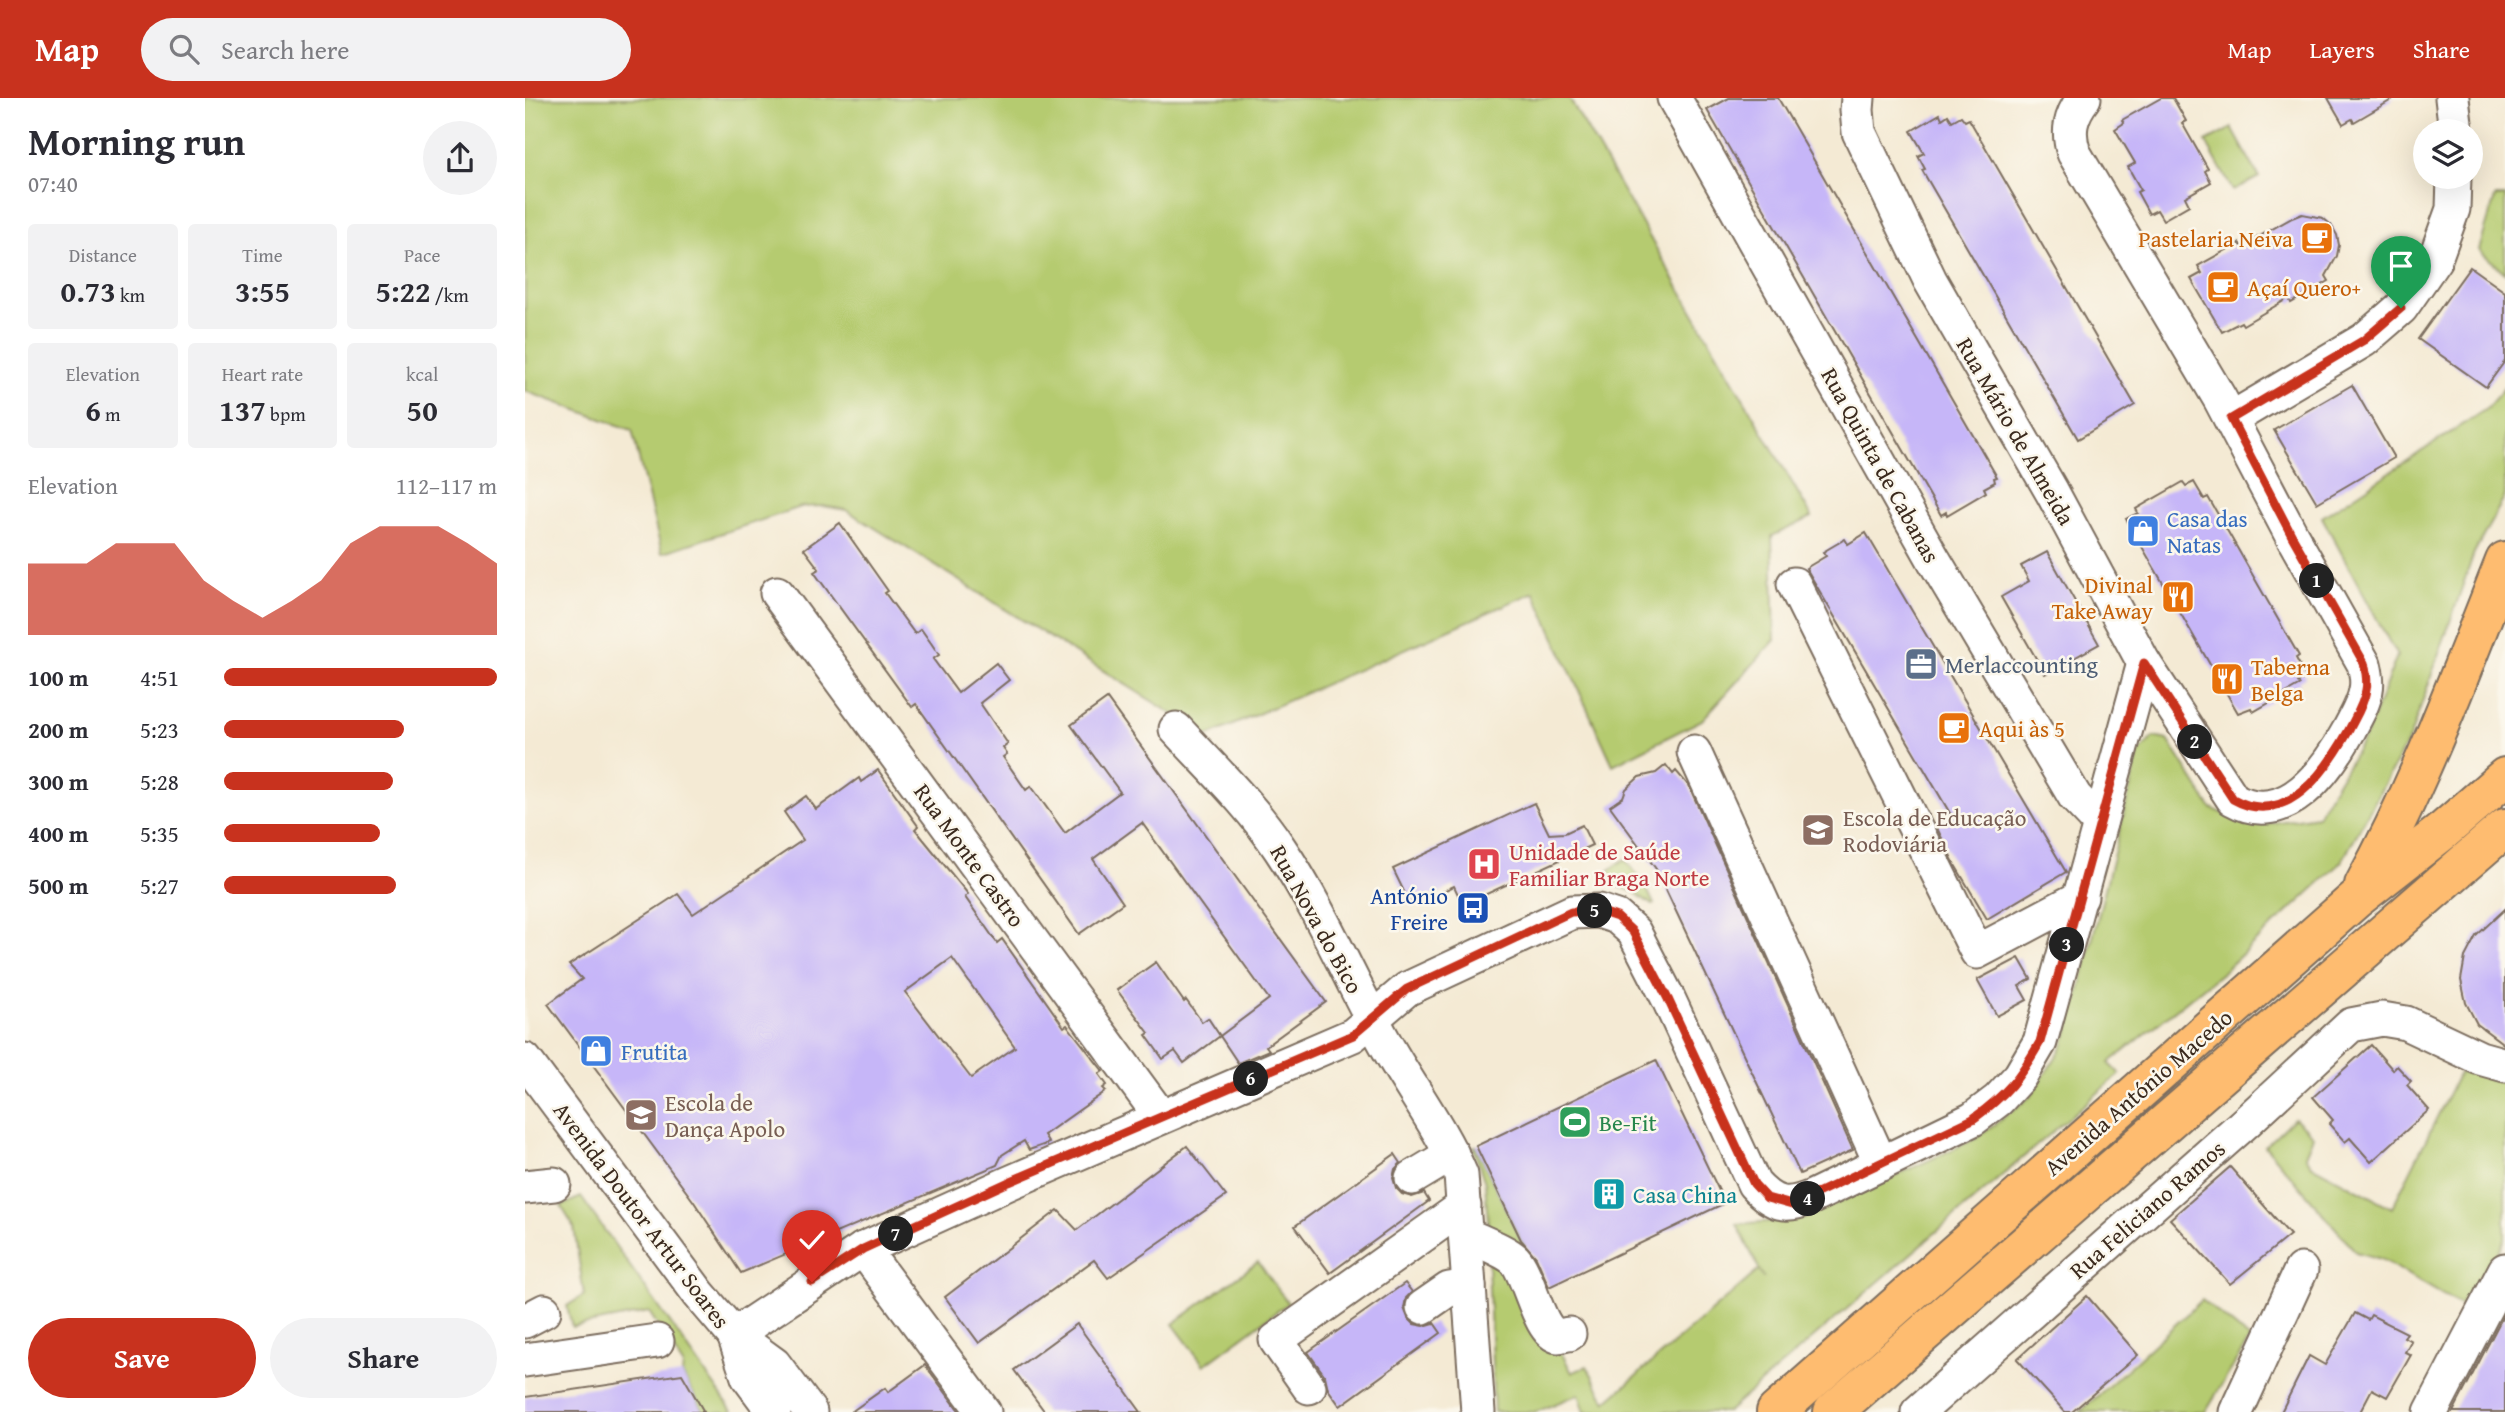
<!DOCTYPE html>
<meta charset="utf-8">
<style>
:root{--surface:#fff;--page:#f2f2f3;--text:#2b2b33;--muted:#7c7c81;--accent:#c8321e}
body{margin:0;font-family:"Gentium Book Plus",serif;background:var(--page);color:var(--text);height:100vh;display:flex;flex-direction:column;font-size:26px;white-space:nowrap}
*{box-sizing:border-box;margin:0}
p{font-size:23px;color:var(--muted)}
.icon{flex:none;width:38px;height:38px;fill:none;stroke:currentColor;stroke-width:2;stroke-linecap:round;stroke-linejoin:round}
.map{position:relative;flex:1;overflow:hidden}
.panel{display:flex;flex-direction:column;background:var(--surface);width:525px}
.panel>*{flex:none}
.tools{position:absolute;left:1888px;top:21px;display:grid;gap:14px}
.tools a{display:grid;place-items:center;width:70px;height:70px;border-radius:50%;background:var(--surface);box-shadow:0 7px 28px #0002;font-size:35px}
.pin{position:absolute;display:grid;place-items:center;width:60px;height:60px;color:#fff;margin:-72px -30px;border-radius:50% 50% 50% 0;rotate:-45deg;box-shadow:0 0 7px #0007}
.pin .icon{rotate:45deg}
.km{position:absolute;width:35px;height:35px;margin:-18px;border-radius:50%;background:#222;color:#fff;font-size:19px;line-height:35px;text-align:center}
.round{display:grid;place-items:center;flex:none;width:74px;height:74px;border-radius:37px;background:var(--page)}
.summary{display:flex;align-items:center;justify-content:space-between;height:119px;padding:0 28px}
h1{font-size:38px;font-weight:600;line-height:52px}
.figures{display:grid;grid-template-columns:repeat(3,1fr);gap:10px;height:119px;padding:7px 28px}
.figures div{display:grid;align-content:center;border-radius:7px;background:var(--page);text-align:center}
.figures b{font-size:30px;font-weight:600}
.figures small{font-size:19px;font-weight:400}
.figures p{font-size:19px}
.chart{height:196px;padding:14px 28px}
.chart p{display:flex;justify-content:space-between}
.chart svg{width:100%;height:126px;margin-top:7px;fill:var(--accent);opacity:.7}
.primary-button{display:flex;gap:14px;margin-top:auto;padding:14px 28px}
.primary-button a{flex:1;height:80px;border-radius:42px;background:var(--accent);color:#fff;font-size:28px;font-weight:600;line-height:80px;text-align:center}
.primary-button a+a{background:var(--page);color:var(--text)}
ul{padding:0 28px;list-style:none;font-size:23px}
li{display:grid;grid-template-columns:112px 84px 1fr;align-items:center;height:52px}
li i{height:18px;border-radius:9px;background:var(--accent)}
header{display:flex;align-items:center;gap:42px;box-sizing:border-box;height:98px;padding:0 35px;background:var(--accent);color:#fff}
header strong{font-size:33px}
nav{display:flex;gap:38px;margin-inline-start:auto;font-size:24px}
.search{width:490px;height:63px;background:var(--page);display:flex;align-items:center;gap:18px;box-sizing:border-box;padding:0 24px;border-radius:38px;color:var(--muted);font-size:26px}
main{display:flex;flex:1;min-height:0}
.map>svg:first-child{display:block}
.green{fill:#b5cb6f;stroke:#787a46;stroke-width:2}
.building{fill:#c6b6f8;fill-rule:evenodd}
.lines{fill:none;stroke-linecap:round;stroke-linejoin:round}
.minor-casing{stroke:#7c6d5e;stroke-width:37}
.highway-casing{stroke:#7c6d5e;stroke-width:42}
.minor{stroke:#fff;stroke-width:33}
.highway{stroke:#febc70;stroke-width:38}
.route-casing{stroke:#fff;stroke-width:14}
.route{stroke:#c8321e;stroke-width:9}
.labels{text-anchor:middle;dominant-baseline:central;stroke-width:5;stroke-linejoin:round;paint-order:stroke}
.food-label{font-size:23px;fill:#c56008;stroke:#fbf7ec;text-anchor:start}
.street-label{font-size:23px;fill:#3b2a1e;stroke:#fbf7ec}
.shop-label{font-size:23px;fill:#366cbe;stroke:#fbf7ec;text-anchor:start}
.service-label{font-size:23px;fill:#4e5e75;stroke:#fbf7ec;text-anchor:start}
.education-label{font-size:23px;fill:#785e54;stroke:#fbf7ec;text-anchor:start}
.health-label{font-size:23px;fill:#be3a42;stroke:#fbf7ec;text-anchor:start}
.transit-label{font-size:23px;fill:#164399;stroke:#fbf7ec;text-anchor:end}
.leisure-label{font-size:23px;fill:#27864d;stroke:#fbf7ec;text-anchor:start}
.culture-label{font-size:23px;fill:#0d838f;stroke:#fbf7ec;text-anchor:start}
</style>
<header>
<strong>Map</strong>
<div class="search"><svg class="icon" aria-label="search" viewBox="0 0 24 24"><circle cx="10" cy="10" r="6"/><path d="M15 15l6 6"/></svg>Search here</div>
<nav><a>Map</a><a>Layers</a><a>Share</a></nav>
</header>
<main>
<section class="panel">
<div class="summary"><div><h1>Morning run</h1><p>07:40</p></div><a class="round"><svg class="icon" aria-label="share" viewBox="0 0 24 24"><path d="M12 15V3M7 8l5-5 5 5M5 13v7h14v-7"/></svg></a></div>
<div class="figures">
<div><p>Distance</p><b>0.73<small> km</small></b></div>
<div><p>Time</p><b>3:55</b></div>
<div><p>Pace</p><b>5:22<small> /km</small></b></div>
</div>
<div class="figures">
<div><p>Elevation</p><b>6<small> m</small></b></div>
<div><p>Heart rate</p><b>137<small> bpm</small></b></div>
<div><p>kcal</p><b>50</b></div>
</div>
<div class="chart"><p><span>Elevation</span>112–117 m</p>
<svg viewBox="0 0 160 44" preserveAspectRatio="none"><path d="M0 44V19L10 19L20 19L30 12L40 12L50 12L60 25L70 32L80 38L90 32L100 25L110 12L120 6L130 6L140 6L150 12L160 19V44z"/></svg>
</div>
<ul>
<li><b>100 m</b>4:51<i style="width:100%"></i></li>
<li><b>200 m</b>5:23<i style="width:66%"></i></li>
<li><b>300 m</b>5:28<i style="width:62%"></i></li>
<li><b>400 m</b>5:35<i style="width:57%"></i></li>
<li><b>500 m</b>5:27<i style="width:63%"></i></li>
</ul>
<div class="primary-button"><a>Save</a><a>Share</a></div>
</section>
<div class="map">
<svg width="1980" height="1314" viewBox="0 0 1980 1314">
<rect width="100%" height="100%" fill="#fbf7ec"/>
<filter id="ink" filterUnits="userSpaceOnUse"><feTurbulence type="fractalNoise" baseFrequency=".0143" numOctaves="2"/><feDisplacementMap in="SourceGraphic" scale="14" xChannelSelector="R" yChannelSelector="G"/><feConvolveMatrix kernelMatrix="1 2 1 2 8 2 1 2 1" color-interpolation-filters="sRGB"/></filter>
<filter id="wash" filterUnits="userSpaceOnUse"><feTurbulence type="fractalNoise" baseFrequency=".00686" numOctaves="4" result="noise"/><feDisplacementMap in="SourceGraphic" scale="28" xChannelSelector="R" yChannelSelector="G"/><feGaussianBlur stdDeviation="1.57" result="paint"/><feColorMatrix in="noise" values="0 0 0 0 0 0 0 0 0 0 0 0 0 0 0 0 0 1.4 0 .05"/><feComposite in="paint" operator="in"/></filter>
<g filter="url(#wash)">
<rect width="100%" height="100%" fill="#f4ead4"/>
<!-- green -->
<g class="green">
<path d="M0,0H1044L1287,419L1247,438L1250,542L1177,622L1088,667L1009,494L683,638L321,412L298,408L276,409L137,455L107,332L0,293Z"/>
<path d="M1707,30L1734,79L1708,93L1681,44Z"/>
<path d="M1970,99H1980V175L1954,152Z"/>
<path d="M1980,289V398L1949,455L1885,639L1816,765L1700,872L1584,965L1595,976L1202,1314H1060L1054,1296L1011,1314H969L963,1165L979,1171L1018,1242L1029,1254H1036L1047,1275L1062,1268L1081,1304L1234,1172L1239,1181L1212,1126L1278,1121L1452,1040L1505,999L1538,948L1551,907L1614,655L1628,639L1643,642L1686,710L1727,728L1792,718L1842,635L1872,558L1797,419L1961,311Z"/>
<path d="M1100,761L1120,787L1129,806L1127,807L1109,794L1089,787L1082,774Z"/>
<path d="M1949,974L1980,985V1141L1944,1212L1856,1161L1831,1154L1740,1048L1769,1020L1788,1038L1780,1057L1786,1067L1867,1110L1934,975Z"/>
<path d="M951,1048L1011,1173L964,1137L960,1085L948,1049Z"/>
<path d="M56,1099L208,1314H179L157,1276L158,1267L124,1214L47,1229L42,1208L59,1197L49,1129L36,1108Z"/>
<path d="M733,1164L763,1205L679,1267L648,1226Z"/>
<path d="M1677,1202L1725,1241L1680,1314H1555Z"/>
</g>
<g id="blocks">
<!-- building -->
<g class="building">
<path d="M1204,0H1253L1472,379L1469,380L1470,384L1459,390L1461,394L1422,417L1421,414L1416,417L1182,12Z"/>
<path d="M1636,0H1648L1661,23L1657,25L1683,71L1680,73L1686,84L1660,99L1664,107L1638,122L1632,112L1624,116L1612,94L1616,92L1603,69L1610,65L1590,31L1599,25L1597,22Z"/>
<path d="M1803,0H1870L1829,24L1827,21L1818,26Z"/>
<path d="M1415,16L1417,21L1423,17L1427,23L1436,18L1440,23L1444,21L1610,307L1553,341L1397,72L1400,71L1393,58L1399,55L1386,33Z"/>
<path d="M1777,116L1798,120L1806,127L1812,137L1814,147L1812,158L1801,178L1804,183L1766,205L1764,200L1718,227L1716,224L1697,234L1666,181L1677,175L1673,168L1714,145L1717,148L1767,120Z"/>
<path d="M1945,169L1980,194V263L1961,289L1893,241Z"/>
<path d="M1827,287L1869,360L1792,405L1749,332Z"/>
<path d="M1658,384L1661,388L1669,384L1679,401L1683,399L1774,558L1771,560L1781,579L1773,584L1775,587L1728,614L1726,610L1713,615L1601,421L1613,415L1611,411Z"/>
<path d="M315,425L363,493L360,495L390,536L396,531L406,545L414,557L408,561L433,595L471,565L484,582L455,605L483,646L478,650L482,656L478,659L501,692L506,688L540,735L595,694L546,627L582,601L801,904L741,948L744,952L713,965L695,938L744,901L617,725L568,761L598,805L554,836L391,606L387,609L289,474L294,471L279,451Z"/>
<path d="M1341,435L1541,774L1462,821L1430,767L1410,726L1426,717L1281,470L1301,458L1298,454L1320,441L1323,446Z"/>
<path d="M1522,454L1574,546L1520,576L1476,499L1504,483L1496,468Z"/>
<path d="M1141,667L1148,676L1151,673L1164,688L1328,1052L1275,1076L1131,771L1085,708L1098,699L1101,691L1114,679L1131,675Z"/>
<path d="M353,672L393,728L390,731L443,796L440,799L472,845L477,841L539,929L542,927L578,973L574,976L582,987L578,990L581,993L519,1037L524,1045L504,1052L499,1043L477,1057L472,1067L216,1175L169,1104L23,906L57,881L44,867L153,796L168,816L278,742L259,714L281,698L291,711L334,680L336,684ZM427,860L490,949L446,980L380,894Z"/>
<path d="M1009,705L1024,736L1040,735L1057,727L1067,747L938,807L929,788L886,808L868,771Z"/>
<path d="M1980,811V947L1952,926L1941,905L1936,882L1940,859L1951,838Z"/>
<path d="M1494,860L1506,881L1494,888L1502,902L1472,918L1452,882Z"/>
<path d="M631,864L659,904L661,902L677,924L683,920L695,938L659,965L650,953L638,961L621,937L624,935L592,892Z"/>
<path d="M1846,947L1868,972L1872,968L1886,983L1882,987L1904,1012L1846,1064L1825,1040L1820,1044L1804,1026L1808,1022L1788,999Z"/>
<path d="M1131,962L1200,1105L1024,1189L1011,1159L996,1142L951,1048Z"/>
<path d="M662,1048L701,1098L583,1180L569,1162L454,1245L420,1199L533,1112L552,1132Z"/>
<path d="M870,1056L876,1065L870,1071L868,1080L871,1090L877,1096L887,1099L899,1095L904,1103L805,1175L770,1128Z"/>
<path d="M1705,1069L1765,1137L1705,1186L1645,1121Z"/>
<path d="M880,1185L887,1194L881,1200L879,1210L883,1220L889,1226L899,1228L909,1225L916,1235L815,1308L803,1291L800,1278L783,1254Z"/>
<path d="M1562,1198L1613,1257L1547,1314H1540L1492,1261Z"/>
<path d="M1980,1214V1314H1928Z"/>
<path d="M1830,1215L1843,1222L1846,1217L1882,1235L1879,1239L1886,1243L1880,1254L1886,1257L1862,1299L1847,1291L1835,1314H1756L1784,1258L1800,1267Z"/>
<path d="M552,1226L616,1314H520L489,1272Z"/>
<path d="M400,1267L435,1314H326L360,1290L363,1294Z"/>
<path d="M157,1276L179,1314H0V1299Z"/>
</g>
</g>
</g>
<g filter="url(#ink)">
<use href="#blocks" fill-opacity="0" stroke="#7c6d5e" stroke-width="2"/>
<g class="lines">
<defs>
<g id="minor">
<path d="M1149,0L1409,462L1550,699L1575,725"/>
<path d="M1333,0L1332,12L1334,34L1405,182L1527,394L1619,565L1708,701C1761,731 1802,672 1824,632C1830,620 1839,606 1841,592C1843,583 1841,574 1839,566L1767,438L1695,301L1549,55C1542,34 1545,18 1559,0"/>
<path d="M1927,0L1931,33"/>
<path d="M1706,321L1839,242L1876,210L1910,161L1928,111L1929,79"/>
<path d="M1269,486L1452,854L1556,799"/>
<path d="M252,495L636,1019"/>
<path d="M651,631C687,670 726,707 755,751C796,812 824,880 859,943C884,988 916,1030 936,1077L953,1314"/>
<path d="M1169,654L1356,1066"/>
<path d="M0,962L174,1196L209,1237L249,1266L285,1314"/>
<path d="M887,1080L927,1056"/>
<path d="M0,1089L29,1086"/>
<path d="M942,1137C954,1143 981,1153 990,1162C1004,1177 1014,1235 1033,1238C1037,1238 1040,1236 1044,1236"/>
<path d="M338,1151L459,1314"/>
<path d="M898,1209L924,1191L944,1188"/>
<path d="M0,1223L19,1213"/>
<path d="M209,1237L338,1151L484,1085L828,937L882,891L1047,814L1074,813L1092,819L1109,834L1143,900L1229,1086C1248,1107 1261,1110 1287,1099L1448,1021L1473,1002L1495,978L1515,944L1619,565"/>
<path d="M209,1237L223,1279L249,1314"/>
<path d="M0,1262L132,1243"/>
<path d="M784,1289L751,1242L939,1108"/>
<path d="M1393,1314L1721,1024L1826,927L1857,921L1881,925L1955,960L1980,967"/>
<path d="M1711,1314L1776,1172"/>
<path d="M1906,1314L1980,1172"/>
</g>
<g id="highway">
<path d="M1839,787C1896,683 1936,573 1980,463"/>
<path d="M1251,1314L1831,801L1919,732L1980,679"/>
<path d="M1308,1314L1980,730"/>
</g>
</defs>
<!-- minor casing -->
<use href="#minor" class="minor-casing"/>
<!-- highway casing -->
<use href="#highway" class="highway-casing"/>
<!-- minor -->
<use href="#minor" class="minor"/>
<!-- highway -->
<use href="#highway" class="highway"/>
</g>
</g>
<g class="lines" filter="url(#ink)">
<defs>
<path id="route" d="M287,1184L338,1151L484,1084L828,937L882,891L1046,814L1074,813L1092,819L1108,834L1143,901L1229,1086L1242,1100L1267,1107L1448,1021C1482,996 1494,981 1515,944L1619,565L1708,701C1761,731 1802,672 1824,632C1830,620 1839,606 1841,592C1843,583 1841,574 1839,565L1767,438L1706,321L1839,242L1876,210"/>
</defs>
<!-- route casing -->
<use href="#route" class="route-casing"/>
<!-- route -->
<use href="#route" class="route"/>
</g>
<!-- icons -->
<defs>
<symbol id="cafe-square" viewBox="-11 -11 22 22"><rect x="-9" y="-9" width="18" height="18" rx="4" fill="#e8710a" stroke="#fbf7ec"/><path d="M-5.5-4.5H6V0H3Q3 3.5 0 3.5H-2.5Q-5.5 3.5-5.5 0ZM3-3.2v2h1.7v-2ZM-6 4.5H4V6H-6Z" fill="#fff"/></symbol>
<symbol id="shop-square" viewBox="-11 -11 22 22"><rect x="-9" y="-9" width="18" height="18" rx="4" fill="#3f7fe0" stroke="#fbf7ec"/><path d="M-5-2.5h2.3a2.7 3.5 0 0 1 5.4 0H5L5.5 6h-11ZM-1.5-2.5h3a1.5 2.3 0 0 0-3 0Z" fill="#fff"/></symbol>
<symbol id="restaurant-square" viewBox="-11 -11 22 22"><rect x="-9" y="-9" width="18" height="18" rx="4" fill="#e8710a" stroke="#fbf7ec"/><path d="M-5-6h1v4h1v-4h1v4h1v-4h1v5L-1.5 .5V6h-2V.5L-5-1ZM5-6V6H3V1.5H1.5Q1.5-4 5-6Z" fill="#fff"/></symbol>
<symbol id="office-square" viewBox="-11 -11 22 22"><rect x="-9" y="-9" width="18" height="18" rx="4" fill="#5c6f8a" stroke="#fbf7ec"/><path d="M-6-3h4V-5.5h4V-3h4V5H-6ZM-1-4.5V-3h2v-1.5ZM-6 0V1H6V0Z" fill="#fff"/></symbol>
<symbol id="school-square" viewBox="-11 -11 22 22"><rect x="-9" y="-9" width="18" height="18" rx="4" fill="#8d6e63" stroke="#fbf7ec"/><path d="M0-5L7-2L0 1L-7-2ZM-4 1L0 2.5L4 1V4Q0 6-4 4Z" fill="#fff"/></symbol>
<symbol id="hospital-square" viewBox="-11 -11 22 22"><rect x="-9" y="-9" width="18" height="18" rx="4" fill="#e0444e" stroke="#fbf7ec"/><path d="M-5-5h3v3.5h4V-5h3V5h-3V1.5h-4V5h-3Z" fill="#fff"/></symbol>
<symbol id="bus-square" viewBox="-11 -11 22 22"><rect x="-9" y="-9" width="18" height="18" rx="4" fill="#1a4fb4" stroke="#fbf7ec"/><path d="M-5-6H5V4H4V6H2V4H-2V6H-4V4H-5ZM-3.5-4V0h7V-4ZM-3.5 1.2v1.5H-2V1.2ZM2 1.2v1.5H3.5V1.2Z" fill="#fff"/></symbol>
<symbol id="stadium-square" viewBox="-11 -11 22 22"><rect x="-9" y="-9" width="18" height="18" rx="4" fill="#2e9e5b" stroke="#fbf7ec"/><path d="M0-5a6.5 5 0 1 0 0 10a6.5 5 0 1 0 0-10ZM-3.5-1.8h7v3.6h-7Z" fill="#fff"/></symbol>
<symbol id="building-square" viewBox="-11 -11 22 22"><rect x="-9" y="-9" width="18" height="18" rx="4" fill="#0f9aa8" stroke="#fbf7ec"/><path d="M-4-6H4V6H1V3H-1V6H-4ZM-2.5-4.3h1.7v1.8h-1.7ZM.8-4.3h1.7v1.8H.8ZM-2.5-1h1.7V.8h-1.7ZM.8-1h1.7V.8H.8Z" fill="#fff"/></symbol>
</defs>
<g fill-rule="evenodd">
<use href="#cafe-square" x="1773" y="121" width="38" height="38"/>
<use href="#cafe-square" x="1679" y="170" width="38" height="38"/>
<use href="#shop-square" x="1599" y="414" width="38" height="38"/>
<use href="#restaurant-square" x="1634" y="480" width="38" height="38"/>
<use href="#office-square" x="1377" y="547" width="38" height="38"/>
<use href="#restaurant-square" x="1683" y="562" width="38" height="38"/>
<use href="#cafe-square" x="1410" y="611" width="38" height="38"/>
<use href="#school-square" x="1274" y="713" width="38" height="38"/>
<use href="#hospital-square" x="940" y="747" width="38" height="38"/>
<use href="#bus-square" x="929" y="791" width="38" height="38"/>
<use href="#shop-square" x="52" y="934" width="38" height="38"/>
<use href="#school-square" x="97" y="998" width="38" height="38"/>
<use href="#stadium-square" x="1031" y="1005" width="38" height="38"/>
<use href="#building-square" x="1065" y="1077" width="38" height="38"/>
</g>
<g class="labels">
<!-- food labels -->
<g class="food-label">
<text x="1768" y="140" text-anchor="end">Pastelaria Neiva</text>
<text x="1722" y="189">Açaí Quero+</text>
<text x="1628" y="486" text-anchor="end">Divinal<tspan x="1628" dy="26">Take Away</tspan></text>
<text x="1726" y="568">Taberna<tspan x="1726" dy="26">Belga</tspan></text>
<text x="1454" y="630">Aqui às 5</text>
</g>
<!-- street labels -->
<g class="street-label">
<text transform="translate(1491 333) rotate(60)">Rua Mário de Almeida</text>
<text transform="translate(1356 367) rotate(61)">Rua Quinta de Cabanas</text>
<text transform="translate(445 757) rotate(54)">Rua Monte Castro</text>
<text transform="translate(792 821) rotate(61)">Rua Nova do Bico</text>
<text transform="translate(1613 994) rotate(-41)">Avenida António Macedo</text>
<text transform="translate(1622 1111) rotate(-41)">Rua Feliciano Ramos</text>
<text transform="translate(117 1117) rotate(53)">Avenida Doutor Artur Soares</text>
</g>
<!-- shop labels -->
<g class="shop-label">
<text x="1642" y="420">Casa das<tspan x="1642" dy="26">Natas</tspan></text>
<text x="96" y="953">Frutita</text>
</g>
<!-- service labels -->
<g class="service-label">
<text x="1420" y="566">Merlaccounting</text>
</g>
<!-- education labels -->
<g class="education-label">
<text x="1318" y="719">Escola de Educação<tspan x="1318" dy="26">Rodoviária</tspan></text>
<text x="140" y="1004">Escola de<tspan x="140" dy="26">Dança Apolo</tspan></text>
</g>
<!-- health labels -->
<g class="health-label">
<text x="984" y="753">Unidade de Saúde<tspan x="984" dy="26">Familiar Braga Norte</tspan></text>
</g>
<!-- transit labels -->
<g class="transit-label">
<text x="923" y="797">António<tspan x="923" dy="26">Freire</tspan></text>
</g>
<!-- leisure labels -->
<g class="leisure-label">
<text x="1074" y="1024">Be-Fit</text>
</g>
<!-- culture labels -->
<g class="culture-label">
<text x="1108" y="1096">Casa China</text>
</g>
</g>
</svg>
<div class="tools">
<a><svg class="icon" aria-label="layers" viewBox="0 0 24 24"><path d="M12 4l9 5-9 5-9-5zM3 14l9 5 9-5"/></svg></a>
</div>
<div class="pin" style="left:1876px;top:210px;background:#1e9e55"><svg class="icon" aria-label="arrive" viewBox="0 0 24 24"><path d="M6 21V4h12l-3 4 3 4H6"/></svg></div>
<div class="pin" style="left:287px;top:1184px;background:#d93025"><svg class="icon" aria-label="check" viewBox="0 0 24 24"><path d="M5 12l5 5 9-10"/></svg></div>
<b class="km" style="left:1792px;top:483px">1</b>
<b class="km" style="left:1670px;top:644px">2</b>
<b class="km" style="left:1542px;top:847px">3</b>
<b class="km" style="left:1283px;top:1101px">4</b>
<b class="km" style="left:1070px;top:813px">5</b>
<b class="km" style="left:726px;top:981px">6</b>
<b class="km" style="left:371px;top:1136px">7</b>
</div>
</main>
